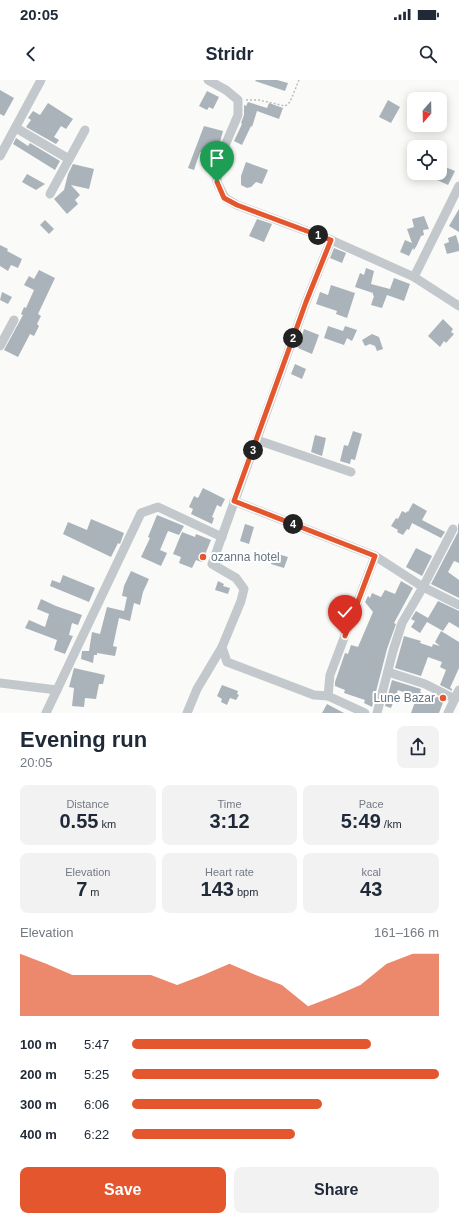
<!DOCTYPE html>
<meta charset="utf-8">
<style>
:root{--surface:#fff;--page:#f2f2f3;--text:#1f2937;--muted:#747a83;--accent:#e4572e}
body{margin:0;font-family:Arial,sans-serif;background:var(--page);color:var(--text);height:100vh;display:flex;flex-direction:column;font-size:15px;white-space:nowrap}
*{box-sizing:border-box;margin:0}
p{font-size:13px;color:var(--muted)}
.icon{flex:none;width:22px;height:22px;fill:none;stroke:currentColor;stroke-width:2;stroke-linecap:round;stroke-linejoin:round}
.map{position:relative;height:633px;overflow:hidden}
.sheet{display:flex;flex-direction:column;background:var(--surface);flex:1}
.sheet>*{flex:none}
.needle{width:26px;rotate:200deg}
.tools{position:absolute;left:407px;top:12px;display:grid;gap:8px}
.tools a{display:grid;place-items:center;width:40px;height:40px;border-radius:8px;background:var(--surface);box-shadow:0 2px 10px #0003;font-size:20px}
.pin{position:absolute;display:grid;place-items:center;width:34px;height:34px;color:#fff;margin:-41px -17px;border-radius:50% 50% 50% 0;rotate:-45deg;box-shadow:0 0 4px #0007}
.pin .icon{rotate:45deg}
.km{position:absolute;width:20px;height:20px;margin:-10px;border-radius:50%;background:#222;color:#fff;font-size:11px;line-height:20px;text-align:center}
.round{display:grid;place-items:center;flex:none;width:42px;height:42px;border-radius:8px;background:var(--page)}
.headline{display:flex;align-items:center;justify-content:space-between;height:68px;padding:0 20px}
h1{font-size:22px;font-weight:800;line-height:30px}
.stats{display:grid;grid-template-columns:repeat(3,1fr);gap:6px;height:68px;padding:4px 20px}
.stats div{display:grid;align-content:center;border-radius:8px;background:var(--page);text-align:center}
.stats b{font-size:20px;font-weight:800}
.stats small{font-size:11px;font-weight:400}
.stats p{font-size:11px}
.chart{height:112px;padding:8px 20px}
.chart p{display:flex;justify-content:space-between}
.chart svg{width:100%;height:72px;margin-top:4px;fill:var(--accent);opacity:.7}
.primary-button{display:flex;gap:8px;margin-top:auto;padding:8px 20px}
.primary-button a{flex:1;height:46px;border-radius:8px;background:var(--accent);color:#fff;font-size:16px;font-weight:800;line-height:46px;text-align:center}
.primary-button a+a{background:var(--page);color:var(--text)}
ul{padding:0 20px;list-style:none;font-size:13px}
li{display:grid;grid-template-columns:64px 48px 1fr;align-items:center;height:30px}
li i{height:10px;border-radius:5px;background:var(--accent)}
.status{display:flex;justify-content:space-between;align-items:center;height:28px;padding:0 20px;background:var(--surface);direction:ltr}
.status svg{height:11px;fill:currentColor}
header{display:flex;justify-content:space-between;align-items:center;height:52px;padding:0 20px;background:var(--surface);font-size:18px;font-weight:800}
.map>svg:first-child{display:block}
.building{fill:#aab3b9}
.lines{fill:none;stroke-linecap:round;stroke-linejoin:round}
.path{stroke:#bbbfc2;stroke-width:1.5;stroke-dasharray:2 2;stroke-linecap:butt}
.minor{stroke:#c3c8cc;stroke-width:9}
.route-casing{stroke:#fff;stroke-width:8}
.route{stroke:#e4572e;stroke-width:5}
.poi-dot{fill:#e4572e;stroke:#fff;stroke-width:1.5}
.labels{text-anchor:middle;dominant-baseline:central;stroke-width:4;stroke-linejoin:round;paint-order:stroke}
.poi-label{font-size:12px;fill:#657683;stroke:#fff;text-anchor:start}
</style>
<div class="status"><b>20:05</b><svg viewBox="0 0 49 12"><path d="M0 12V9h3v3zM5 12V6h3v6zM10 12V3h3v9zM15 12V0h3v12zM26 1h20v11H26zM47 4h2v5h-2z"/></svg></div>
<header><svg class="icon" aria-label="back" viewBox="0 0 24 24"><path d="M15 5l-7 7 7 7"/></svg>Stridr<svg class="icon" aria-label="search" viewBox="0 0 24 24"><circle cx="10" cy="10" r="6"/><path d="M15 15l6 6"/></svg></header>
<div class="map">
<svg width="459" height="633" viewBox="0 0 459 633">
<rect width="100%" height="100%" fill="#fafaf8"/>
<!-- building -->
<g class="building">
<path d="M256,0H277L288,3L285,11L255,1Z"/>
<path d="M0,10L14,18L4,36L0,34Z"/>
<path d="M207,11L219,17L213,29L209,27L207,30L199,26Z"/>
<path d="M388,20L400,27L391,43L379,37Z"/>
<path d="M248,22L267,28L269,23L283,28L279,39L257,31L252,47L251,46L242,65L234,61L242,44L241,43L244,35V25L246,26Z"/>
<path d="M48,23L73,39L66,49L61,46L54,57L59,60L56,64L26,47L31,40L28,38L33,31L40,35Z"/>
<path d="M204,46L223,51L220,62L217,61L211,76L200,72L194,90L188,88Z"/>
<path d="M16,58L28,66L30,63L60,81L55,90L13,64Z"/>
<path d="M246,82L268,90L262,104L256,102L251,107L247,108L241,105V96Z"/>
<path d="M73,84L94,89L89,109L71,105L80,115L75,120L78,124L67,134L54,119L64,110L68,94Z"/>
<path d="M440,85L455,91L448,105L422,93H440Z"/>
<path d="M27,94L45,104L36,110L22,102Z"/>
<path d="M459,129V152L449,146Z"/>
<path d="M424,136L429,149L423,150L424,155L421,156L417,165L414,170L413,168L409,176L400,172L405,160L412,163L407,149L414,147L412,139Z"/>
<path d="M257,139L272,144L264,162L249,156Z"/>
<path d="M45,140L54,149L49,154L40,145Z"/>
<path d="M456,155L459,165V171L447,174L444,164L449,162L448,158Z"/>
<path d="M0,165L8,169L7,171L22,179L18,188L11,185L8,191L0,186Z"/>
<path d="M334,168L346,173L342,183L330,178Z"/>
<path d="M366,188L374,191L371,204L390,209L394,198L410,204L404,221L387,215L382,228L371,225L374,216L373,215V213L355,207L360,193L364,195Z"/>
<path d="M39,190L55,198L38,234L41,236L37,244L39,246L34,256L30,254L18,277L4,270L23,235L21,234L24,227L26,228L34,210L24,205L29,196L34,199Z"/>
<path d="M331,205L355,213L347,238L336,234L337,231L316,224L320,212L328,215Z"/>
<path d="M2,212L12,217L8,224L0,220Z"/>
<path d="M443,239L453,249L451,252L454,254L446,263L444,261L440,267L428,256Z"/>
<path d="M328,246L343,251L345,246L357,250L352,261L347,258L344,265L324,258Z"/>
<path d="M304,249L319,255L312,274L298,268Z"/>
<path d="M372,254L379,257L383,269L377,271L375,266L370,264L365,266L362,260Z"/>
<path d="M295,284L306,289L302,299L291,294Z"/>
<path d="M353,351L362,354L355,380L351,379L350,384L340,381L344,365L348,366Z"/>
<path d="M315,355L326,358L322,376L311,372Z"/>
<path d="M203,408L225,419L221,427L217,425L212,437L214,438L212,444L191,434L193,429L189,427L194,416L198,418Z"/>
<path d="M413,423L427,431L422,440L445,452L441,458L412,443L409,450L407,449L403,455L397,452L398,450L391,446L396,438L398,439L402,431L406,433L407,431L408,432Z"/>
<path d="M157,435L184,446L179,455L168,451L160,470L167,473L161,486L141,477L150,458L148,457Z"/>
<path d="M91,439L124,453L120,464L118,463L111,477L63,454L68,442L87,450Z"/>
<path d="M459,443V483L454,481L448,492L459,500V518L431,504L458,452V445Z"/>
<path d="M245,444L254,447L249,464L240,461Z"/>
<path d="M182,452L195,457L196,454L211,460L202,482L196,480L192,488L179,483L181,477L173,474Z"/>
<path d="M416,468L432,476L422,496L406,487Z"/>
<path d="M275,473L288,477L284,488L271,484Z"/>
<path d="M131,491L149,499L143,512L140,525L134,523L130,541L119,538L113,566L117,567L115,576L97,573V575H94L93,583L81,579L82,571H89L92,552L100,554L107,527L124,531L127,517L122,516L124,506Z"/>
<path d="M63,495L95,508L89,522L50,506L52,500L60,503Z"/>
<path d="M218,501L224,504L223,506L230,508L228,514L215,510Z"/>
<path d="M401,501L413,508L394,543L396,544L387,569L372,627L364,623L365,620L344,613L345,610L335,606V602L345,573L348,574L351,565L358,567L373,532L365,522L368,516L370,518L372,513L381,517L385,510L395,514Z"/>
<path d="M41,519L56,526L82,535L78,545L72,543L69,555L73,556L65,574L54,570L57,560L25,548L29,540L45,547L49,534L37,529Z"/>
<path d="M438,521L459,531V548L449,542L443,551L427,542L420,553L411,547L415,541L411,539L416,531L428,538Z"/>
<path d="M441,551L459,562V588L450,608L452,609V611L440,605L446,590L440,587L442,582L428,577L421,596L395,588L404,556L421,561L420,563L432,567L433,564L440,566L435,562Z"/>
<path d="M74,588L105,595L103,604H99L96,619L85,618L84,627L72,626L74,608L69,607Z"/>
<path d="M392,600L421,609L420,612L430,617L431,614L444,620L439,633H411L415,622L409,620L410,615L398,610L391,628L385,626Z"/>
<path d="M222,605L238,611L237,614L239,615L236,620L230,618L227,625L221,622L222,619L217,616Z"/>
<path d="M327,624L344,633H322Z"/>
</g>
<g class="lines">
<!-- path -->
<path class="path" d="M246,20H259L285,26L290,22L299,0"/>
<!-- minor -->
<g class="minor">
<path d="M208,0L226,10L238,20V35L218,82L217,102L225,118L237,125L331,160L414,197L459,226"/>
<path d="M16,48L69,79"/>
<path d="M0,76L41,0"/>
<path d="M50,114L85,50"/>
<path d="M414,197L459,106"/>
<path d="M0,266L14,240"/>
<path d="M257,360L351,392"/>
<path d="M234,421L375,476L423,507L459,525"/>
<path d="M388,592L425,604L455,619"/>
<path d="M0,603L57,610"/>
<path d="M328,616L314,615L227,582L222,567L241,521L244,509L236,498L212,484L306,222L331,160"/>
<path d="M46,633L141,433L158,427L222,457"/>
<path d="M187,633L197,609L222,567"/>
<path d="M365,633L328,616L330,595L375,476"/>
<path d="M377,633L393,571L402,543L423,507L453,449"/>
<path d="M448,633L459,610"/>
</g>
</g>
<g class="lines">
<defs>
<path id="route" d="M217,102L224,118L237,125L331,160L306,222L234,421L375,476L345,556"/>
</defs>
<!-- route casing -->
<use href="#route" class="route-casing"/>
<!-- route -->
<use href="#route" class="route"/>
</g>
<!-- markers -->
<g class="poi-dot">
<circle cx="203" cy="477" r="4"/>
<circle cx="443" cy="618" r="4"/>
</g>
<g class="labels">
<!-- poi labels -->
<g class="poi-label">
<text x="211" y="477">ozanna hotel</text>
<text x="435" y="618" text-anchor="end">Lune Bazar</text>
</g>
</g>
</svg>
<div class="tools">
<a><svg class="needle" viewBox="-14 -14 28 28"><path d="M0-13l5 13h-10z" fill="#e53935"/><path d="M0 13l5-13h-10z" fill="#747a83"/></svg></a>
<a><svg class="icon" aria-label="locate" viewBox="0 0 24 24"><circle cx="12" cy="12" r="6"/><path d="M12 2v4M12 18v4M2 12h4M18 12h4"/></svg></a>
</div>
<div class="pin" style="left:217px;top:102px;background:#1e9e55"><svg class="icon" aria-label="arrive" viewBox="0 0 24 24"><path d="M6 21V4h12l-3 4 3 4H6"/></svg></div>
<div class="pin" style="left:345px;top:556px;background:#d93025"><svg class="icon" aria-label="check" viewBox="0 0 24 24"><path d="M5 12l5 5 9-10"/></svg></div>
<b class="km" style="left:318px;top:155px">1</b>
<b class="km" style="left:293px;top:258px">2</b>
<b class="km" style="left:253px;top:370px">3</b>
<b class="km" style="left:293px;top:444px">4</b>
</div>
<section class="sheet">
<div class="headline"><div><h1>Evening run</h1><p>20:05</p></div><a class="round"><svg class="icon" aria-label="share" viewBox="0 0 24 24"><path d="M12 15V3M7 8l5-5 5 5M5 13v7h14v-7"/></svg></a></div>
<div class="stats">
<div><p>Distance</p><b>0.55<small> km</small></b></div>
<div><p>Time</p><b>3:12</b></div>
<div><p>Pace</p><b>5:49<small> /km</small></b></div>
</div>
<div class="stats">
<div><p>Elevation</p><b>7<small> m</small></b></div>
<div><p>Heart rate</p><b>143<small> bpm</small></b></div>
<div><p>kcal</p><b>43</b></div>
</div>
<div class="chart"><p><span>Elevation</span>161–166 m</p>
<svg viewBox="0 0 160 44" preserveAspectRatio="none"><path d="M0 44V6L10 12L20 19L30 19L40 19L50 19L60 25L70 19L80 12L90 19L100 25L110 38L120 32L130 25L140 12L150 6L160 6V44z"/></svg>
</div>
<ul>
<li><b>100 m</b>5:47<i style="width:78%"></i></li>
<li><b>200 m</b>5:25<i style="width:100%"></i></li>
<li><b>300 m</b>6:06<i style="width:62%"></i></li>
<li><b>400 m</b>6:22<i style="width:53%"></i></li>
</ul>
<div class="primary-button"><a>Save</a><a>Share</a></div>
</section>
